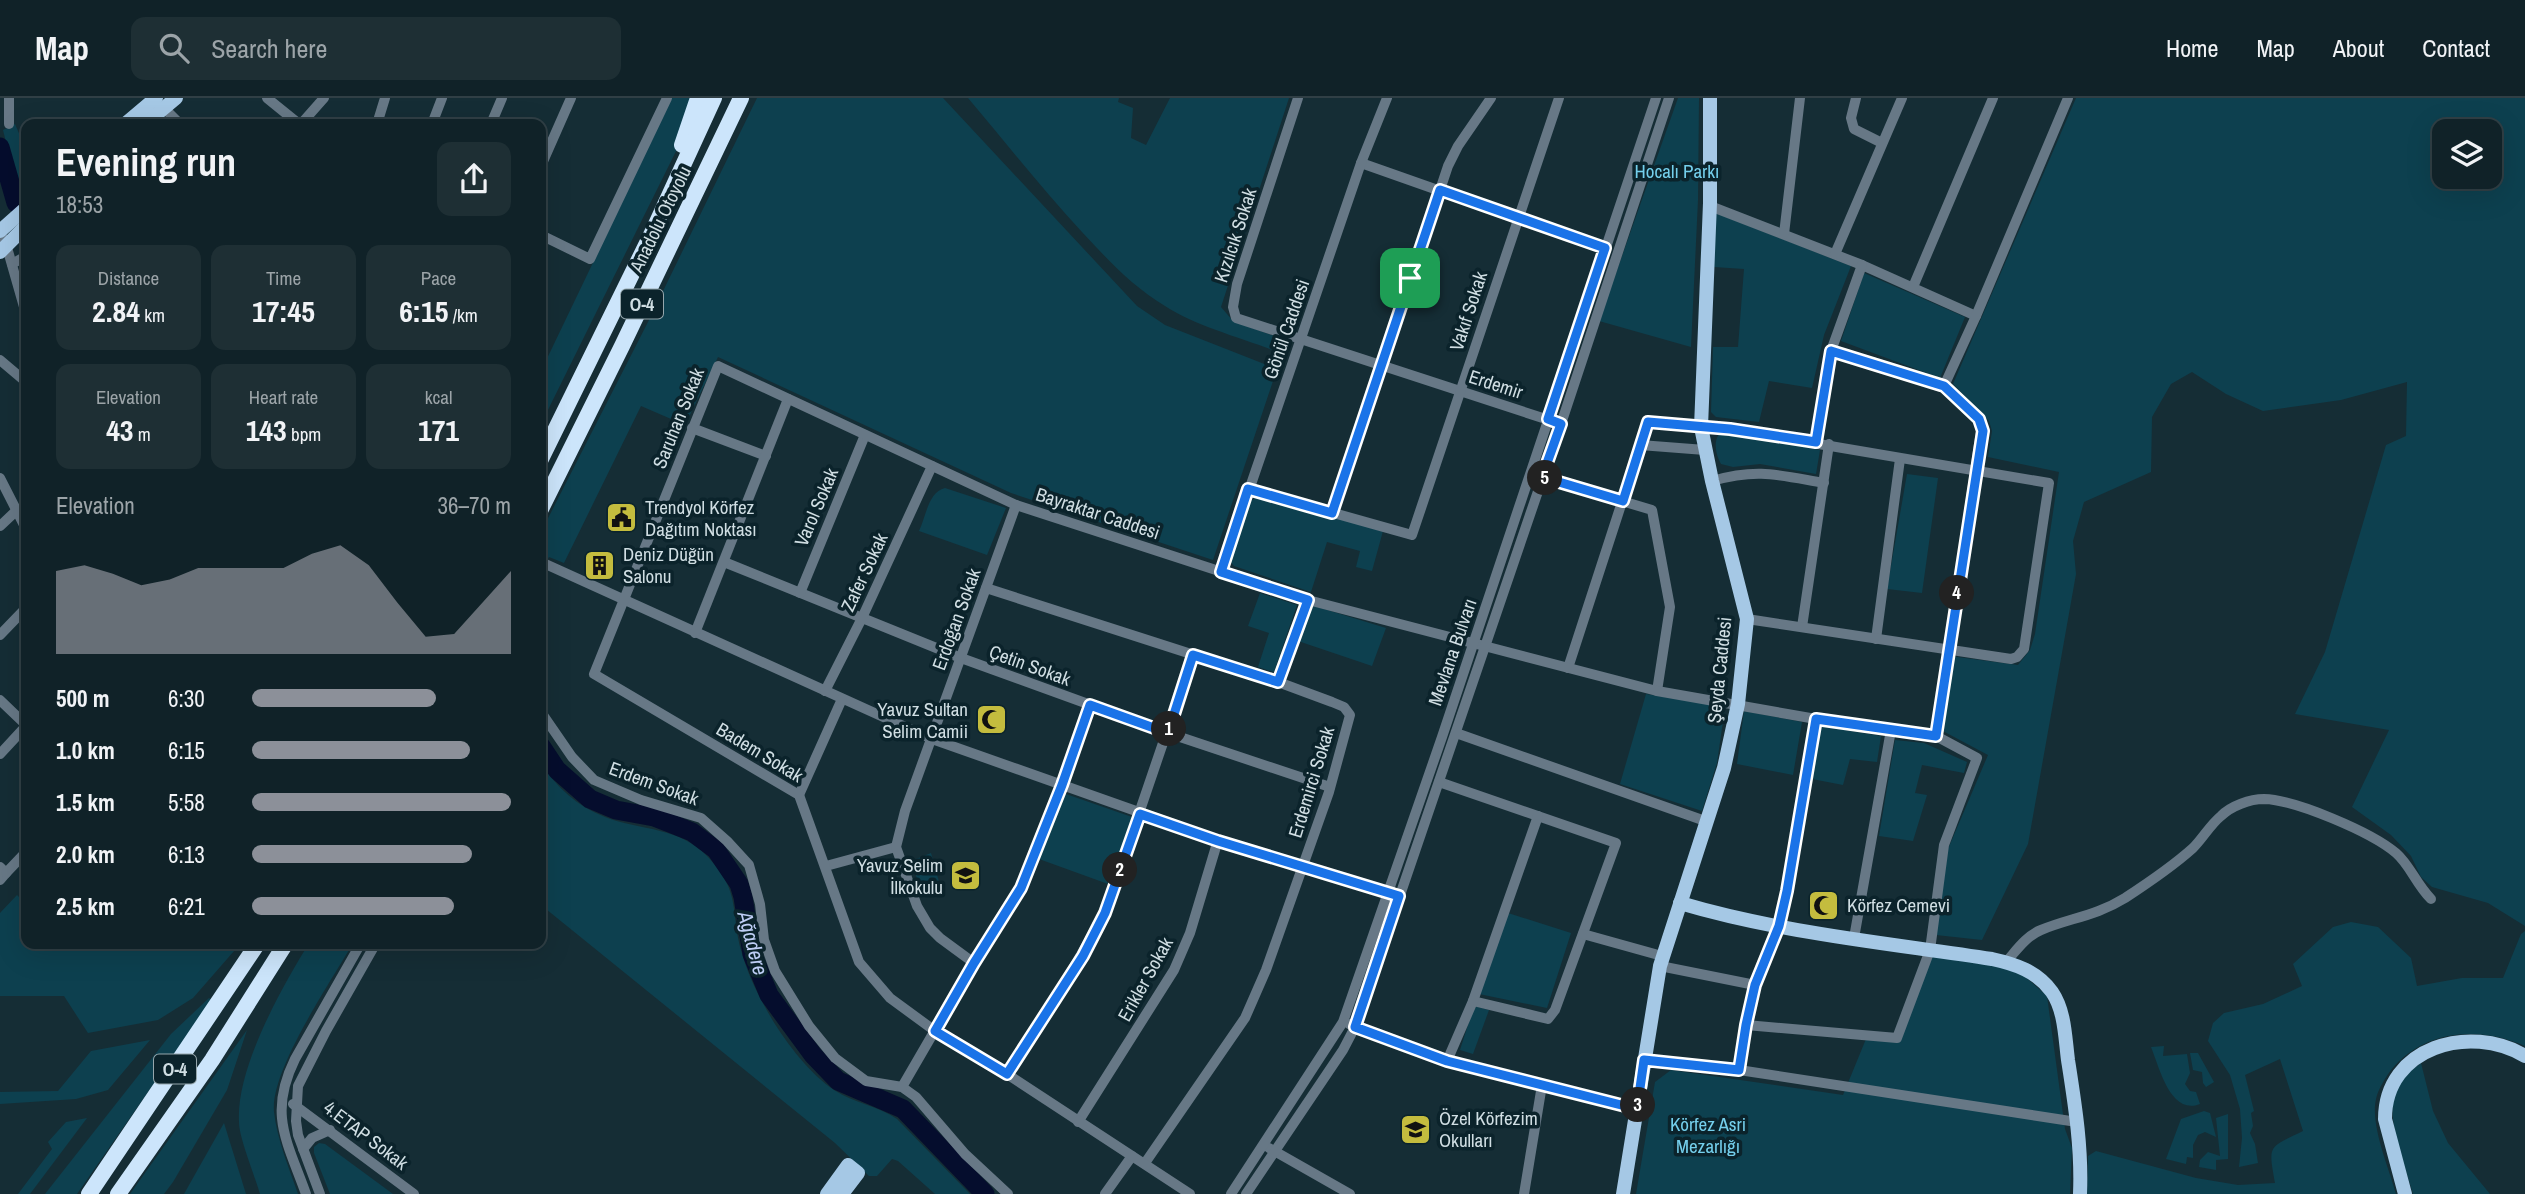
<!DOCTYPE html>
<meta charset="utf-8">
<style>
:root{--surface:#102228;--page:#1e2f34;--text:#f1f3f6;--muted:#9ca4a8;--line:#303f45;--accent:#8c9099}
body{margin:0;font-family:"Archivo Narrow",sans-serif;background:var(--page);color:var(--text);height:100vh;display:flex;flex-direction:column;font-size:26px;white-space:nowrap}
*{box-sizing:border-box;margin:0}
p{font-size:23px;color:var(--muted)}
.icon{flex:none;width:38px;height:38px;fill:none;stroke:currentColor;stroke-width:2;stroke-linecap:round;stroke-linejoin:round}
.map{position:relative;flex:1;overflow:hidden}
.details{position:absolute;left:21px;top:21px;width:525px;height:830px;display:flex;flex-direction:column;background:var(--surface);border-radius:14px;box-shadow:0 7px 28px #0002,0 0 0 2px var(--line)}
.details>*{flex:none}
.controls{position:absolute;left:2432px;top:21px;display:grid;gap:14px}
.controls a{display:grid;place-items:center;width:70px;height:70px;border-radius:14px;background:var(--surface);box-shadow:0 7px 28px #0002,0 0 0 2px var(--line);font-size:35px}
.pin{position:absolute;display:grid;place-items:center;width:60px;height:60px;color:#fff;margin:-30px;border-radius:14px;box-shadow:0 4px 10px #0006}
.km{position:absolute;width:35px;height:35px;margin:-18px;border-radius:50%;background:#222;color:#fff;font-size:19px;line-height:35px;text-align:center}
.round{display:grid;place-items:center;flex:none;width:74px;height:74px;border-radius:14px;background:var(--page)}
.summary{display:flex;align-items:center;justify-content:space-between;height:119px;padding:0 35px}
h1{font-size:38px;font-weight:700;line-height:52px}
.figures{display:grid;grid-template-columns:repeat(3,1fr);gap:10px;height:119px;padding:7px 35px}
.figures div{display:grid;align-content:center;border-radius:14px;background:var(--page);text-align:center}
.figures b{font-size:30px;font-weight:700}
.figures small{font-size:19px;font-weight:400}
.figures p{font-size:19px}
.chart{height:196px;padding:14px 35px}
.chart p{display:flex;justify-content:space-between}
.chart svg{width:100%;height:126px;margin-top:7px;fill:var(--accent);opacity:.7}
ul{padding:0 35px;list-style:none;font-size:23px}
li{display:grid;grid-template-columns:112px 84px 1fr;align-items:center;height:52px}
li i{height:18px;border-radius:9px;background:var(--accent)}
header{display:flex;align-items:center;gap:42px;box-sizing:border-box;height:98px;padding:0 35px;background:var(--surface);border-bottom:2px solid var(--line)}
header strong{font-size:33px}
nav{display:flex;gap:38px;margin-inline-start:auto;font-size:24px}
.search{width:490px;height:63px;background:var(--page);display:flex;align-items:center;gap:18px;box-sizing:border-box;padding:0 24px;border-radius:14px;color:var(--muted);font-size:26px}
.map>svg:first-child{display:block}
.green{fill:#0d404f;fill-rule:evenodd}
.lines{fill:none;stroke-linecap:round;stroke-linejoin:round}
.river{stroke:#050d2d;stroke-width:19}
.minor{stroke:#677886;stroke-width:10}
.major{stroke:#a5c8e5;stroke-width:14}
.highway{stroke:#cce5fb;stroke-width:16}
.route-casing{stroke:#fff;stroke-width:14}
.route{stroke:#1a73e8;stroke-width:9}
.labels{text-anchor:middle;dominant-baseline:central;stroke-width:7;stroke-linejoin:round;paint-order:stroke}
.shield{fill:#0b232b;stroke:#95a6ac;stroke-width:2}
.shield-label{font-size:18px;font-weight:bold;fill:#d0dee3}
.park-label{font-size:19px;fill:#74cfec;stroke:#0b232b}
.street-label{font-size:19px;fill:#d0dee3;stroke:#0b232b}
.poi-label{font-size:19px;fill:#d0dee3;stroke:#0b232b;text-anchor:start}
.water-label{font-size:21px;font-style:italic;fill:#becef5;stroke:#0b232b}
</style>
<header>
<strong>Map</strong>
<div class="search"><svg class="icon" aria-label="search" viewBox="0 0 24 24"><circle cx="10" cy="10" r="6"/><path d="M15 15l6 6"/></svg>Search here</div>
<nav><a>Home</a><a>Map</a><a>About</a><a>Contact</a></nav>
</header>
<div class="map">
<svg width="2525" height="1096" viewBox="0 0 2525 1096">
<rect width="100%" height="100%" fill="#152d35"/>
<!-- green -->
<g class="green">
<path d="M672,0H693L680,45L541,326V273Z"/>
<path d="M757,0H943L1137,208L1165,227L1277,271L1213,462L1011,395L718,259L685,327L641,308L564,465L549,459L541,474V434L648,224Z"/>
<path d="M968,0H1119L1118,4L1133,10L1131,40L1146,47L1170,0H1289L1221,209L1233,223L1288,243L1283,256C1246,241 1197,229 1165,208C1133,189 1107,161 1082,134C1042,91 1006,45 968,0Z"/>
<path d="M1678,0H1699L1698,102L1691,249L1599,223Z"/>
<path d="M2076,0H2525V828L2488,805L2432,789L2421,779L2411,758L2391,737L2352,709L2389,632L2295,616L2325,554L2386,347L2406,338L2407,284L2341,302L2263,313L2226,296L2192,274L2171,286L2152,319L2151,374L2084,404L2073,443L2076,476L2028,746L1982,842L1936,837L1948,751L1988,657L1941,632L1950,558L2018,567L2030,552L2035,536L2059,374L1988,359L1992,333L1989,323L1953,286ZM2445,33H2490V79H2445Z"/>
<path d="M15,26L26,52V93L19,97L3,32Z"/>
<path d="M1716,115L1851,168L1824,237L1812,290L1769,283L1759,324L1716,319L1711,314L1713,249H1738L1744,171L1714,169Z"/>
<path d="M1864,175L1965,219L1940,280L1841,243Z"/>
<path d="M1728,334L1820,352L1816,376L1760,366L1733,369L1721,366C1716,357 1713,345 1719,336Z"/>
<path d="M1907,376L1938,380L1922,495L1887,491Z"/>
<path d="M945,390L1006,410L987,457L919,433C926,419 928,394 945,390Z"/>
<path d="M1258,398L1383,433L1372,473L1356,469L1360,453L1327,444L1311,494L1234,468L1229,462L1248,405Z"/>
<path d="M1260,495L1297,507L1274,574L1258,569L1269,535L1248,528Z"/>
<path d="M1311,507L1386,530L1372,568L1298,543Z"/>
<path d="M1646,596L1725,609L1717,665L1702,713L1620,686Z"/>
<path d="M1744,613L1802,624L1793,677L1737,666Z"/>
<path d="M1821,628L1881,638L1877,664L1850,661L1843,687L1812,681Z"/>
<path d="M1895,642L1924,645L1967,664L1964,675L1922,667L1915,695L1927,697L1913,743L1879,738Z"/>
<path d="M541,665C557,690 577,708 605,719C641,733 679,728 708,759C741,795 730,809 741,852C753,898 794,965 834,992C854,1005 878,1008 897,1021L970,1096H935L898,1063L892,1061L877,1078H869L835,1045L541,807Z"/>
<path d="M1063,695L1132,719L1108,786L1039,761Z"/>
<path d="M931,755L941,791L923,798L911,763Z"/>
<path d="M26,793V845H241L193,900L158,922L88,935L64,898H0V815L17,797L20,800Z"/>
<path d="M1508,815L1571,835L1547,910L1479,896Z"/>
<path d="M2351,824L2378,829L2411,860L2417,888L2462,880H2503L2521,836L2525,833V948C2479,928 2425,931 2391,972C2386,979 2378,991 2376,1001C2370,1027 2389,1070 2396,1096H2087L2088,1058L2096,1053L2196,1080L2238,1087L2275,1085C2268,1046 2268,1050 2303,1033L2280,961L2245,977L2254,1013L2251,1015L2253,1028L2250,1035L2255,1046L2258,1065L2239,1069L2242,1040L2240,1011L2230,977L2208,943L2213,925L2224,915L2263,906L2302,888L2293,866L2333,829Z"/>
<path d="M309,845H353C331,884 270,972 274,1014C277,1041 289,1070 298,1096H260C255,1078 239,1040 239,1024C236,970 281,891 309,845Z"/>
<path d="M1931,859L2013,868L2047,898L2065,1031L2072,1050L2070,1096H1636L1655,984L1671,972L1843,997L1866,941L1897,943Z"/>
<path d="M209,900L212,902L77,1096H45L171,936Z"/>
<path d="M1474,908L1489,912L1473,956L1460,952Z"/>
<path d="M247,932L227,992L173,1084L164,1096H130Z"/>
<path d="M150,942L108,992L76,1001L0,1006V994L58,993L91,953Z"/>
<path d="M2164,948L2163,958L2187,956L2190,975L2185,986L2190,993L2196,994L2200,1006C2170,1018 2159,968 2151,949Z"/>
<path d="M2190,955H2198L2214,984L2206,989L2203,985L2202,974L2193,972Z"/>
<path d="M2421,965L2433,1013L2448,1045L2490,1096H2413C2405,1066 2383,1017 2397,988C2402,978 2413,971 2421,965Z"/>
<path d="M2204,1013L2210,1015L2216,1039L2205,1034L2198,1037L2193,1047V1060L2187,1059L2186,1066L2166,1061L2181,1021Z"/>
<path d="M2228,1016V1061L2216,1062V1072L2199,1069L2200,1062L2208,1054L2220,1058L2216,1020Z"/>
<path d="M87,1020L30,1096H18L52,1051L48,1044L66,1024Z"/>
<path d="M224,1025L246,1096H184Z"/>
<path d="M319,1045L325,1046L393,1096H330L314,1055V1049Z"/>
</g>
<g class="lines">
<!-- river -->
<g class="river">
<path d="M0,49L16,105"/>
<path d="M541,648L557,672L590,701L616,712L654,719L672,726L692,734L716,752L739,786L743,799L752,856L769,897L813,957L838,983L903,1011L985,1096"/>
</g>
<!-- minor -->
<g class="minor">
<path d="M267,0L299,26"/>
<path d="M1298,0L1237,186L1233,209L1236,220L1555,324"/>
<path d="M1856,0L1851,20L1854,31L1882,45"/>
<path d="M164,10L180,26"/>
<path d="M9,26V0"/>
<path d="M301,26L324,0"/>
<path d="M377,26L385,0"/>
<path d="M432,26L442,0"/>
<path d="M491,26L502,0"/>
<path d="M1361,65L1605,151"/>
<path d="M541,68L571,0"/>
<path d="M1710,108L1862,167L1976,218"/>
<path d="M0,135L6,146L26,216"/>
<path d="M1784,136L1800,0"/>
<path d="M541,137L590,161L667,0"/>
<path d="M1835,156L1902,0"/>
<path d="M12,166L26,158"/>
<path d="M1913,189L1993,0"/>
<path d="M1831,253L1862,167"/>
<path d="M0,262L26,284"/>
<path d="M1944,288L1976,218L2068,0"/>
<path d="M692,330L766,358"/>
<path d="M1816,344L1831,253L1944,288L1982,326L1936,638"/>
<path d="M1640,347L1705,352"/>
<path d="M1542,379L1652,412L1670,509L1657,593"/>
<path d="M0,380L26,431"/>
<path d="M1712,383C1758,370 1778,377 1824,385"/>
<path d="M1248,391L1412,437L1559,0"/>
<path d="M1332,415L1448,68L1458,48L1491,0"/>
<path d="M0,428L17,412"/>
<path d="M541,464L932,641L1218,742L1393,796"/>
<path d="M724,464L961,560L1168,635L1330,689"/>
<path d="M1221,474L1361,65L1387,0"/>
<path d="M986,490L1278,584L1332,604L1344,609L1350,617L1329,694L1266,872L1245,920L1145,1065"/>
<path d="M800,495L865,337"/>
<path d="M1802,529L1829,346"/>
<path d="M695,535L788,301"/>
<path d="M0,537L26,510"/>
<path d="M1876,541L1900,361"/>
<path d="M1568,570L1648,324L1730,331L2049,385L2024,551L2017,559L2011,561L1747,521"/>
<path d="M1278,584L1308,502"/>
<path d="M825,593L862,520L932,368"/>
<path d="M0,602L26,627"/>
<path d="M541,614L572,659L594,682L641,702L701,720L727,743L749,767L760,806L764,842L775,873L809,928L835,960L866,983L902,989L916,999L965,1056L1008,1096"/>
<path d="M1456,635L1708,724"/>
<path d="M0,656L26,628"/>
<path d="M1439,684L1616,745L1555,912L1548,921L1473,903"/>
<path d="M799,697L842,601"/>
<path d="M826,768L896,749"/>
<path d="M0,769L6,775L0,782"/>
<path d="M6,775L26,754"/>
<path d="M1583,836L1662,858"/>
<path d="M1854,840L1891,632"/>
<path d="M2006,864C2016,853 2026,838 2041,832C2070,820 2096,818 2125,800C2148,785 2173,768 2193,750C2203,740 2210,727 2221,718C2231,708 2250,701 2264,701C2296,702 2371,734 2396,755C2410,767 2416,786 2431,801"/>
<path d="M974,865L940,840L930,830L917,808L896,749L905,713L1016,407"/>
<path d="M1660,868L1755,887"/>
<path d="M1349,926L1447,963L1637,1011"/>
<path d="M1644,962L1739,972L2077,1024"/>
<path d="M1447,963L1473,903L1538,718"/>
<path d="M1739,972L1746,927L1755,887L1779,828L1787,793L1816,621"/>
<path d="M1007,976L1044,921L1105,815L1193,557"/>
<path d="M902,989L974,865L1021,791L1062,687L1090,607"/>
<path d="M293,1006L414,1096"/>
<path d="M1078,1024L1174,872L1190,835L1218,742"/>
<path d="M1269,1050L1350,1096"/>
<path d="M303,1051L312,1040L330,1032"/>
<path d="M306,1096C287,1043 268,1016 295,961L361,845"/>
<path d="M320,1096L298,1037L296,1023L298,988L326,933L376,845"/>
<path d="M1105,1096L1132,1058"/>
<path d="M1190,1096L1007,976L935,933L890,900L859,864L799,697L594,576L718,268L1016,407L1308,502L1657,593L1816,621L1936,638L1977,660L1944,747L1930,852L1897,940L1746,927"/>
<path d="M1231,1096L1343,924L1442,639L1656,0"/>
<path d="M1246,1096L1343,952L1355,929L1561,326L1669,0"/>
<path d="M1524,1096L1542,987"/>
</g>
<!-- major -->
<g class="major">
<path d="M125,26L156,0"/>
<path d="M145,26L176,0"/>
<path d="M0,133L26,110"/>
<path d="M0,154L26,128"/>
<path d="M1680,805C1781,835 1888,845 1992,861C2015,866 2037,873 2052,894C2065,913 2065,939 2068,962C2075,1007 2082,1050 2080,1096"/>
<path d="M827,1096L848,1067L858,1075L842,1096"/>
<path d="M1623,1096L1660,868L1724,670L1738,606L1747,521L1712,383L1701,329L1710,105V0"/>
<path d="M2405,1096L2385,1021C2385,949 2470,925 2525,958"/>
</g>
<!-- highway -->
<g class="highway">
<path d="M682,47L698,0"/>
<path d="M541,361L652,135L714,0"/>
<path d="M541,411L622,248L741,0"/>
<path d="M89,1096L258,845"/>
<path d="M118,1096L212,962L286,845"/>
</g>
</g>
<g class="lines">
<defs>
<path id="route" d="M1440,92L1605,150L1548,321L1561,326L1542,379L1623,403L1648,324L1730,331L1816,344L1831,253L1944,288L1979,321L1983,333L1936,638L1816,621L1787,793L1779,828L1755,887L1746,927L1739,972L1644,962L1637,1011L1447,963L1355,929L1399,798L1218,743L1140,716L1105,815L1083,858L1007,976L935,933L974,865L1021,790L1062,687L1090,607L1168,635L1193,557L1278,584L1308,502L1221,474L1248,391L1332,415Z"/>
</defs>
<!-- route casing -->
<use href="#route" class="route-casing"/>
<!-- route -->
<use href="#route" class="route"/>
</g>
<!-- icons -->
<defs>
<symbol id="civic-square" viewBox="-11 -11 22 22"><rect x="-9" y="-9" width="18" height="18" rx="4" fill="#c4bc3e" stroke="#0b232b"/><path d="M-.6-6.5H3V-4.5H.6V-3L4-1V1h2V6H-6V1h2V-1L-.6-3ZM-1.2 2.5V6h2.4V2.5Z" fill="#111"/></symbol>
<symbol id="building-square" viewBox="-11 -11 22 22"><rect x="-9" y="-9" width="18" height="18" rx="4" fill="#c4bc3e" stroke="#0b232b"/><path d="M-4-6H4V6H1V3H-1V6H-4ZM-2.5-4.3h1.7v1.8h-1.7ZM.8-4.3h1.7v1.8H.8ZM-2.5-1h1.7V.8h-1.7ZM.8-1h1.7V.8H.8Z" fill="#111"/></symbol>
<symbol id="mosque-square" viewBox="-11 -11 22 22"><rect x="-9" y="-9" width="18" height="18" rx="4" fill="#c4bc3e" stroke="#0b232b"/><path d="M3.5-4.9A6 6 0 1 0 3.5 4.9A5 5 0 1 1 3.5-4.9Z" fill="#111"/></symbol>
<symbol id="school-square" viewBox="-11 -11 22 22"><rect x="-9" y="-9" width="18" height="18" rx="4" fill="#c4bc3e" stroke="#0b232b"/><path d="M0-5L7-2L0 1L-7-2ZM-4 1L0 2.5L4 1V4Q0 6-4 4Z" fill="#111"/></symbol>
</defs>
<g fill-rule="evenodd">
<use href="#civic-square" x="604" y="402" width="35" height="35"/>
<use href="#building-square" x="582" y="450" width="35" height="35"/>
<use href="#mosque-square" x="974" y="604" width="35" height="35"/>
<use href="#school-square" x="948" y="760" width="35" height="35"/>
<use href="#mosque-square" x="1806" y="790" width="35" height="35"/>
<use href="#school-square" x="1398" y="1014" width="35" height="35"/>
</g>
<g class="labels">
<!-- shield labels -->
<g class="shield">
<rect x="621" y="191.5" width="42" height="29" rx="5"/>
<rect x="154" y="956.5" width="42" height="29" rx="5"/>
</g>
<g class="shield-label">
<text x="642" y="206">O-4</text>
<text x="175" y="971">O-4</text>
</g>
<!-- park labels -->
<g class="park-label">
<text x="1677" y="73">Hocalı Parkı</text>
<text x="1708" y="1026">Körfez Asri<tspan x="1708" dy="22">Mezarlığı</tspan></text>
</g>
<!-- street labels -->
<g class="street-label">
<text transform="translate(660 121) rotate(-64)">Anadolu Otoyolu</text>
<text transform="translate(1235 137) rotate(-72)">Kızılcık Sokak</text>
<text transform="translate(1468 213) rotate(-72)">Vakıf Sokak</text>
<text transform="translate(1286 231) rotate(-71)">Gönül Caddesi</text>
<text transform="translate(1496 286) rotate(18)">Erdemir</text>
<text transform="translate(678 320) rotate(-68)">Saruhan Sokak</text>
<text transform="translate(816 409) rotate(-67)">Varol Sokak</text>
<text transform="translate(1098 415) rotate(18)">Bayraktar Caddesi</text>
<text transform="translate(864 474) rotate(-65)">Zafer Sokak</text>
<text transform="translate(956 521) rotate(-70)">Erdoğan Sokak</text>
<text transform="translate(1452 554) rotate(-71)">Mevlana Bulvarı</text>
<text transform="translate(1030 567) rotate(20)">Çetin Sokak</text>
<text transform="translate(1719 572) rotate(-84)">Şeyda Caddesi</text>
<text transform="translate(760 654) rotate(31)">Badem Sokak</text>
<text transform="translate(1311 684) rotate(-73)">Erdemirci Sokak</text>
<text transform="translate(654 685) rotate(20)">Erdem Sokak</text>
<text transform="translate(1145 881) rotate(-61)">Erikler Sokak</text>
<text transform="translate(366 1037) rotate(37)">4.ETAP Sokak</text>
</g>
<!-- poi labels -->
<g class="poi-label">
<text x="645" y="409">Trendyol Körfez<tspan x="645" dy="22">Dağıtım Noktası</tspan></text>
<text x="623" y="456">Deniz Düğün<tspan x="623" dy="22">Salonu</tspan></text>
<text x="968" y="611" text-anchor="end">Yavuz Sultan<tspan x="968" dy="22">Selim Camii</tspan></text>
<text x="943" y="767" text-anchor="end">Yavuz Selim<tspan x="943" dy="22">İlkokulu</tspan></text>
<text x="1847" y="807">Körfez Cemevi</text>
<text x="1439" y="1020">Özel Körfezim<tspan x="1439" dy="22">Okulları</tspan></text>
</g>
<!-- water labels -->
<g class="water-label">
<text transform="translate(753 845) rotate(75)">Ağadere</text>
</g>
</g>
</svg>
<div class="controls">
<a><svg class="icon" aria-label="layers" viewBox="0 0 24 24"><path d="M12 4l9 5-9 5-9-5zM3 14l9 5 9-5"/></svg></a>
</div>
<div class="pin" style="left:1410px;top:180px;background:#1e9e55"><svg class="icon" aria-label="arrive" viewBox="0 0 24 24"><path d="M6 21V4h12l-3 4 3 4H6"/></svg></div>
<b class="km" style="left:1169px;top:631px">1</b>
<b class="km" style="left:1120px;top:772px">2</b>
<b class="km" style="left:1638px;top:1007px">3</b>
<b class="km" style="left:1957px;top:495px">4</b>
<b class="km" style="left:1545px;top:380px">5</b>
<section class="details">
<div class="summary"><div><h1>Evening run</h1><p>18:53</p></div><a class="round"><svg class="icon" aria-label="share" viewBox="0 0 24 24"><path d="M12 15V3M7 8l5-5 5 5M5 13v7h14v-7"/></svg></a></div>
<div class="figures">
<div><p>Distance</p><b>2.84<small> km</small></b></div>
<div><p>Time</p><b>17:45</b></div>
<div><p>Pace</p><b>6:15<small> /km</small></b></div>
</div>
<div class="figures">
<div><p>Elevation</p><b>43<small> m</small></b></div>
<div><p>Heart rate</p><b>143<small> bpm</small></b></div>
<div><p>kcal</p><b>171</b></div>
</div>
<div class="chart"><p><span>Elevation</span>36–70 m</p>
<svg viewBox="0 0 160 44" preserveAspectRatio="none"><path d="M0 44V15L10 13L20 16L30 20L40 18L50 14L60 14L70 14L80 14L90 9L100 6L110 13L120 26L130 38L140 37L150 26L160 15V44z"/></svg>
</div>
<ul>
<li><b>500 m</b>6:30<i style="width:71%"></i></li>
<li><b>1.0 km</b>6:15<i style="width:84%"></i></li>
<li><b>1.5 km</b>5:58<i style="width:100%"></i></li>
<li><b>2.0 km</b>6:13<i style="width:85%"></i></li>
<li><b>2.5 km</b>6:21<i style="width:78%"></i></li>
</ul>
</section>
</div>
